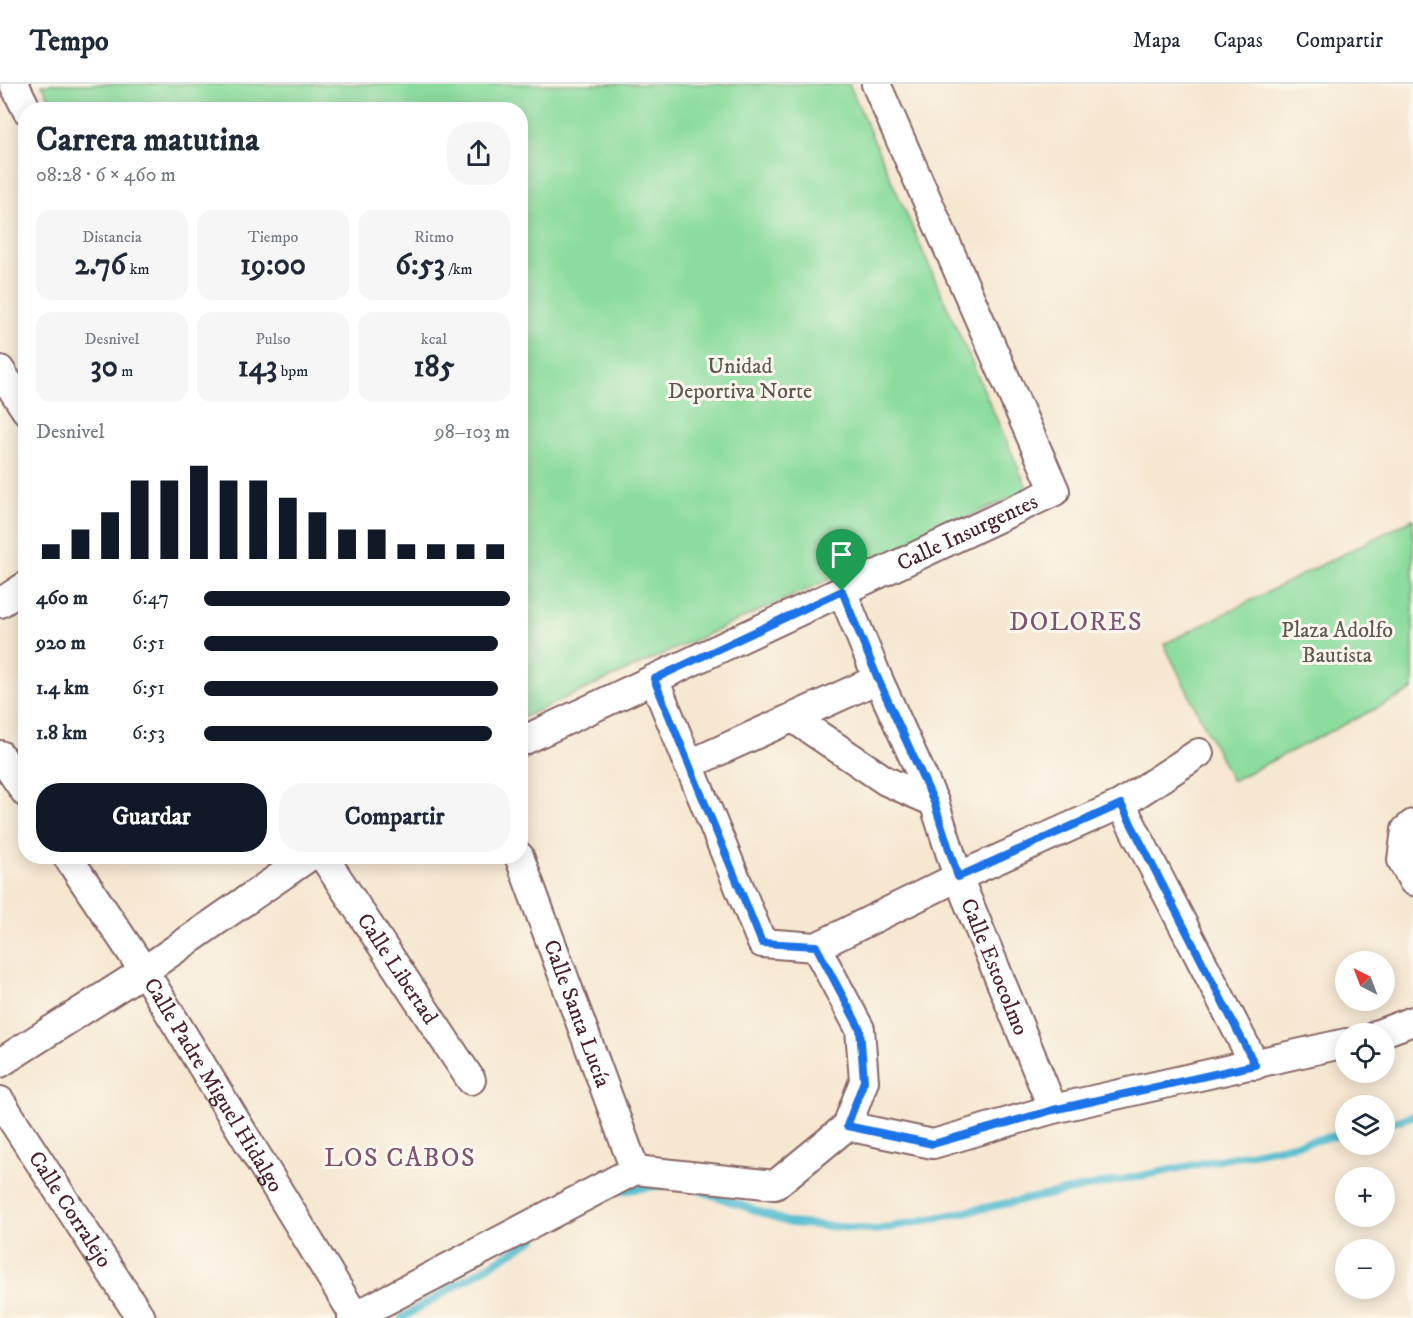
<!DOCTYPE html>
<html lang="es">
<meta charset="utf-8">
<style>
:root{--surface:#fff;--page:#f6f6f7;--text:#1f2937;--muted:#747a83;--line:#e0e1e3;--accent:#111827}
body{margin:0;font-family:"IM FELL DW Pica",serif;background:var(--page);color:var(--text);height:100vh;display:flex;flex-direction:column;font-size:22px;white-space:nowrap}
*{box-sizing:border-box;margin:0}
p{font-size:20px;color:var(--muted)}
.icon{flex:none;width:33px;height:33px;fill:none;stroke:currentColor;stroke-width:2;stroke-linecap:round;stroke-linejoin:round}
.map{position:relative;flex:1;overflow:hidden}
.details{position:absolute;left:18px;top:18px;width:510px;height:762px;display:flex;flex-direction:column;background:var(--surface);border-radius:24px;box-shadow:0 3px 15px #0003}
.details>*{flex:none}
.needle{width:39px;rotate:318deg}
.fabs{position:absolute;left:1335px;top:867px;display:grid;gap:12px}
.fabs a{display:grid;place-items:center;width:60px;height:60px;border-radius:50%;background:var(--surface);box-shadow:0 3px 15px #0003;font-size:30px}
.pin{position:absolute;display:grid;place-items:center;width:51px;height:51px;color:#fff;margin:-62px -26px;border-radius:50% 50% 50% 0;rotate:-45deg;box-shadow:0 0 6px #0007}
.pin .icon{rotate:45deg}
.round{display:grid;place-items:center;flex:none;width:63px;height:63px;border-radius:24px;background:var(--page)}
.overview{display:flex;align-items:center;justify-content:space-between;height:102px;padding:0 18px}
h1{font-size:33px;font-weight:700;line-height:45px}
.stats{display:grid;grid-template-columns:repeat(3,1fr);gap:9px;height:102px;padding:6px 18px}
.stats div{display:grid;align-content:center;border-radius:15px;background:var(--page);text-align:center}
.stats b{font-size:30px;font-weight:700}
.stats small{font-size:16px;font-weight:400}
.stats p{font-size:16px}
.chart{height:168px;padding:12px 18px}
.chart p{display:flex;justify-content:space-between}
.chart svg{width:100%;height:108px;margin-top:6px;stroke:var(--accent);stroke-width:6}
.button{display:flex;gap:12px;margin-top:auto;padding:12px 18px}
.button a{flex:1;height:69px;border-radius:24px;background:var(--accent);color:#fff;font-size:24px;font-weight:700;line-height:69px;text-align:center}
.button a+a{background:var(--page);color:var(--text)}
ul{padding:0 18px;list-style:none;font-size:20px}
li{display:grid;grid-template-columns:96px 72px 1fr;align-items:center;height:45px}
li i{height:15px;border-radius:8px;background:var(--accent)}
header{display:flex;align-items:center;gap:36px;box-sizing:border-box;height:84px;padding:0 30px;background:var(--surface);border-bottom:2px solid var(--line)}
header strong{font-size:28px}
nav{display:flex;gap:33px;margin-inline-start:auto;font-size:21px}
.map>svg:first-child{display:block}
.green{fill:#8bdc9d;stroke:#6a7e64;stroke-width:1.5}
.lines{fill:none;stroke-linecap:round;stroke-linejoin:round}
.stream{stroke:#52bbcf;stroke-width:8}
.minor-casing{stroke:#866565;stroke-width:32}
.minor{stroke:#fff;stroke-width:28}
.route-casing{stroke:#fff;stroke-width:12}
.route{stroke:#1a73e8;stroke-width:8}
.labels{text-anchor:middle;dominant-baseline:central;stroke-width:6;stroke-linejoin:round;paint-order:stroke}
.park-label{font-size:22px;fill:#5e584d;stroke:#fbf7ec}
.street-label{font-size:22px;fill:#4a1f2b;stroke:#fbf7ec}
.quarter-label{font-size:26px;letter-spacing:1.5px;fill:#7c5270;stroke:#fbf7ec}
</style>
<header>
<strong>Tempo</strong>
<nav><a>Mapa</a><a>Capas</a><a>Compartir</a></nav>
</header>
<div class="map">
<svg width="1413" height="1234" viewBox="0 0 1413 1234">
<rect width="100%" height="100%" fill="#fbf7ec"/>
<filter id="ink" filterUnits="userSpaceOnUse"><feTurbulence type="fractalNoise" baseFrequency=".0167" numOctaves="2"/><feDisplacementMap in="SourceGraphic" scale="12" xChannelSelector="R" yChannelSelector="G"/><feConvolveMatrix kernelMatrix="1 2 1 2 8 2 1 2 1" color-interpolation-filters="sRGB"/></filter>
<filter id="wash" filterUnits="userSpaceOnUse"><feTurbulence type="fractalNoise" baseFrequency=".008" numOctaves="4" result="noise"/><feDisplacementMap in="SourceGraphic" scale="24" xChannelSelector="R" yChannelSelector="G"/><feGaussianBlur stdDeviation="1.35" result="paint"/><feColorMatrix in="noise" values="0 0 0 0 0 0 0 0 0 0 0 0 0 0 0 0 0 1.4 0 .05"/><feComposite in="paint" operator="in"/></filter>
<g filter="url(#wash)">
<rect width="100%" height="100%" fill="#f6e7d1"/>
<!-- green -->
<g class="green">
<path d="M42,0H849L1028,406L521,634L520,26L55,25Z"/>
<path d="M1413,435V606L1232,697L1164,560Z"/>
</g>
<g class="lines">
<!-- stream -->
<g class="stream">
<path d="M1384,1041L1413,1032"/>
<path d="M699,1106L790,1139L877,1146L1346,1050"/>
<path d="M619,1107L663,1101"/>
<path d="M402,1234L535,1154"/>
</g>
</g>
</g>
<g filter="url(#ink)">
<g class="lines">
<defs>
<g id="minor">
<path d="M14,0L27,26"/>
<path d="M0,286L26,326"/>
<path id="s1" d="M842,507L878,595L934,718L958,793L1053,1025"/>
<path d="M0,519L26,502"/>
<path d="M654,595L762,859L816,863L860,945L864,997L847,1042"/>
<path d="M793,634L886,697L934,718"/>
<path id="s2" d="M520,658L1055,407L876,0"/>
<path d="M0,671L26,709"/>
<path d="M688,681L878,595"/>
<path d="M1121,720L1255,981"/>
<path d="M1413,740L1406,746L1402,776L1413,797"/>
<path id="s3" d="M67,772L144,887L356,1234"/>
<path id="s4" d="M323,772L471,996"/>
<path id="s5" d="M519,772L635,1086"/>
<path d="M816,863L958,793L1121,720L1199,669"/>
<path d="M1378,950L1413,937"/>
<path d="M0,979L144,887L310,772"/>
<path id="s6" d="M0,1017L141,1234"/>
<path d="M847,1042L933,1060L1053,1025L1346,959"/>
<path d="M352,1234L635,1086L775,1101L847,1042"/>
</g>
</defs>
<!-- minor casing -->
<use href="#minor" class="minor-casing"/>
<!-- minor -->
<use href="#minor" class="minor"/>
</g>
</g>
<g class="lines" filter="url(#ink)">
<defs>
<path id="route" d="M842,507L878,595L934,718L958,793L1121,720L1255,981L1053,1026L933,1060L847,1042L864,997L860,945L816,862L762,859L654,595Z"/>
</defs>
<!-- route casing -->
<use href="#route" class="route-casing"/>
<!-- route -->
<use href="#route" class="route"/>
</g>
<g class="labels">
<!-- park labels -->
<g class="park-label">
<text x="740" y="282">Unidad<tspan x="740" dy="25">Deportiva Norte</tspan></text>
<text x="1337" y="546">Plaza Adolfo<tspan x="1337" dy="25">Bautista</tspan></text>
</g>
<!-- street labels -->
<g class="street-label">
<text stroke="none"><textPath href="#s2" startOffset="494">Calle Insurgentes</textPath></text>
<text stroke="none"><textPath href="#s1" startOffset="406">Calle Estocolmo</textPath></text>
<text stroke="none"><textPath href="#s4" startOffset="135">Calle Libertad</textPath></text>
<text stroke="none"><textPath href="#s5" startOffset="168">Calle Santa Lucía</textPath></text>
<text stroke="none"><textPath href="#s3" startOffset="272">Calle Padre Miguel Hidalgo</textPath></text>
<text stroke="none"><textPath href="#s6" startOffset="129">Calle Corralejo</textPath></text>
</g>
<!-- quarter labels -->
<g class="quarter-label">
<text x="1076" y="538">DOLORES</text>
<text x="400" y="1074">LOS CABOS</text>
</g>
</g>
</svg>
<div class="fabs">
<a><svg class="needle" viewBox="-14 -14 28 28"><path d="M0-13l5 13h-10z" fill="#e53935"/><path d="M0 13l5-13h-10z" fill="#747a83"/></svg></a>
<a><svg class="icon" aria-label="locate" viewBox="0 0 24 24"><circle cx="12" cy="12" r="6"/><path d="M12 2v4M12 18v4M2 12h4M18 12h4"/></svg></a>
<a><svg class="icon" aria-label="layers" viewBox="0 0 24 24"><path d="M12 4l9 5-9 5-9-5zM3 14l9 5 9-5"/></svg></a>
<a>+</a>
<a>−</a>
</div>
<div class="pin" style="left:842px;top:507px;background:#1e9e55"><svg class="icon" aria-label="arrive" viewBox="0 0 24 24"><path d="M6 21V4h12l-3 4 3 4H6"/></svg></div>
<section class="details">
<div class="overview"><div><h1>Carrera matutina</h1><p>08:28 · 6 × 460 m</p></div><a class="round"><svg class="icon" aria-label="share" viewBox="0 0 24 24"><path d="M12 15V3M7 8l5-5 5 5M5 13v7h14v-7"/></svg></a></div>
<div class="stats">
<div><p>Distancia</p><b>2.76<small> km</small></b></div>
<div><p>Tiempo</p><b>19:00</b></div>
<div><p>Ritmo</p><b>6:53<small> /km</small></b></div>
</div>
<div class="stats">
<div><p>Desnivel</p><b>30<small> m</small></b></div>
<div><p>Pulso</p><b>143<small> bpm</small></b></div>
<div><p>kcal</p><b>185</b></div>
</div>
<div class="chart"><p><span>Desnivel</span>98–103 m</p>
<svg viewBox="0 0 160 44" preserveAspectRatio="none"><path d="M5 44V38M15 44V32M25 44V25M35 44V12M45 44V12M55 44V6M65 44V12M75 44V12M85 44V19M95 44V25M105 44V32M115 44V32M125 44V38M135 44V38M145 44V38M155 44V38"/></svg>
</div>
<ul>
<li><b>460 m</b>6:47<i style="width:100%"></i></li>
<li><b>920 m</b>6:51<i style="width:96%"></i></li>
<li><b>1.4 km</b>6:51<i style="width:96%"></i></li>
<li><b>1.8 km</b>6:53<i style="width:94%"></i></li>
</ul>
<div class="button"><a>Guardar</a><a>Compartir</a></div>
</section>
</div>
